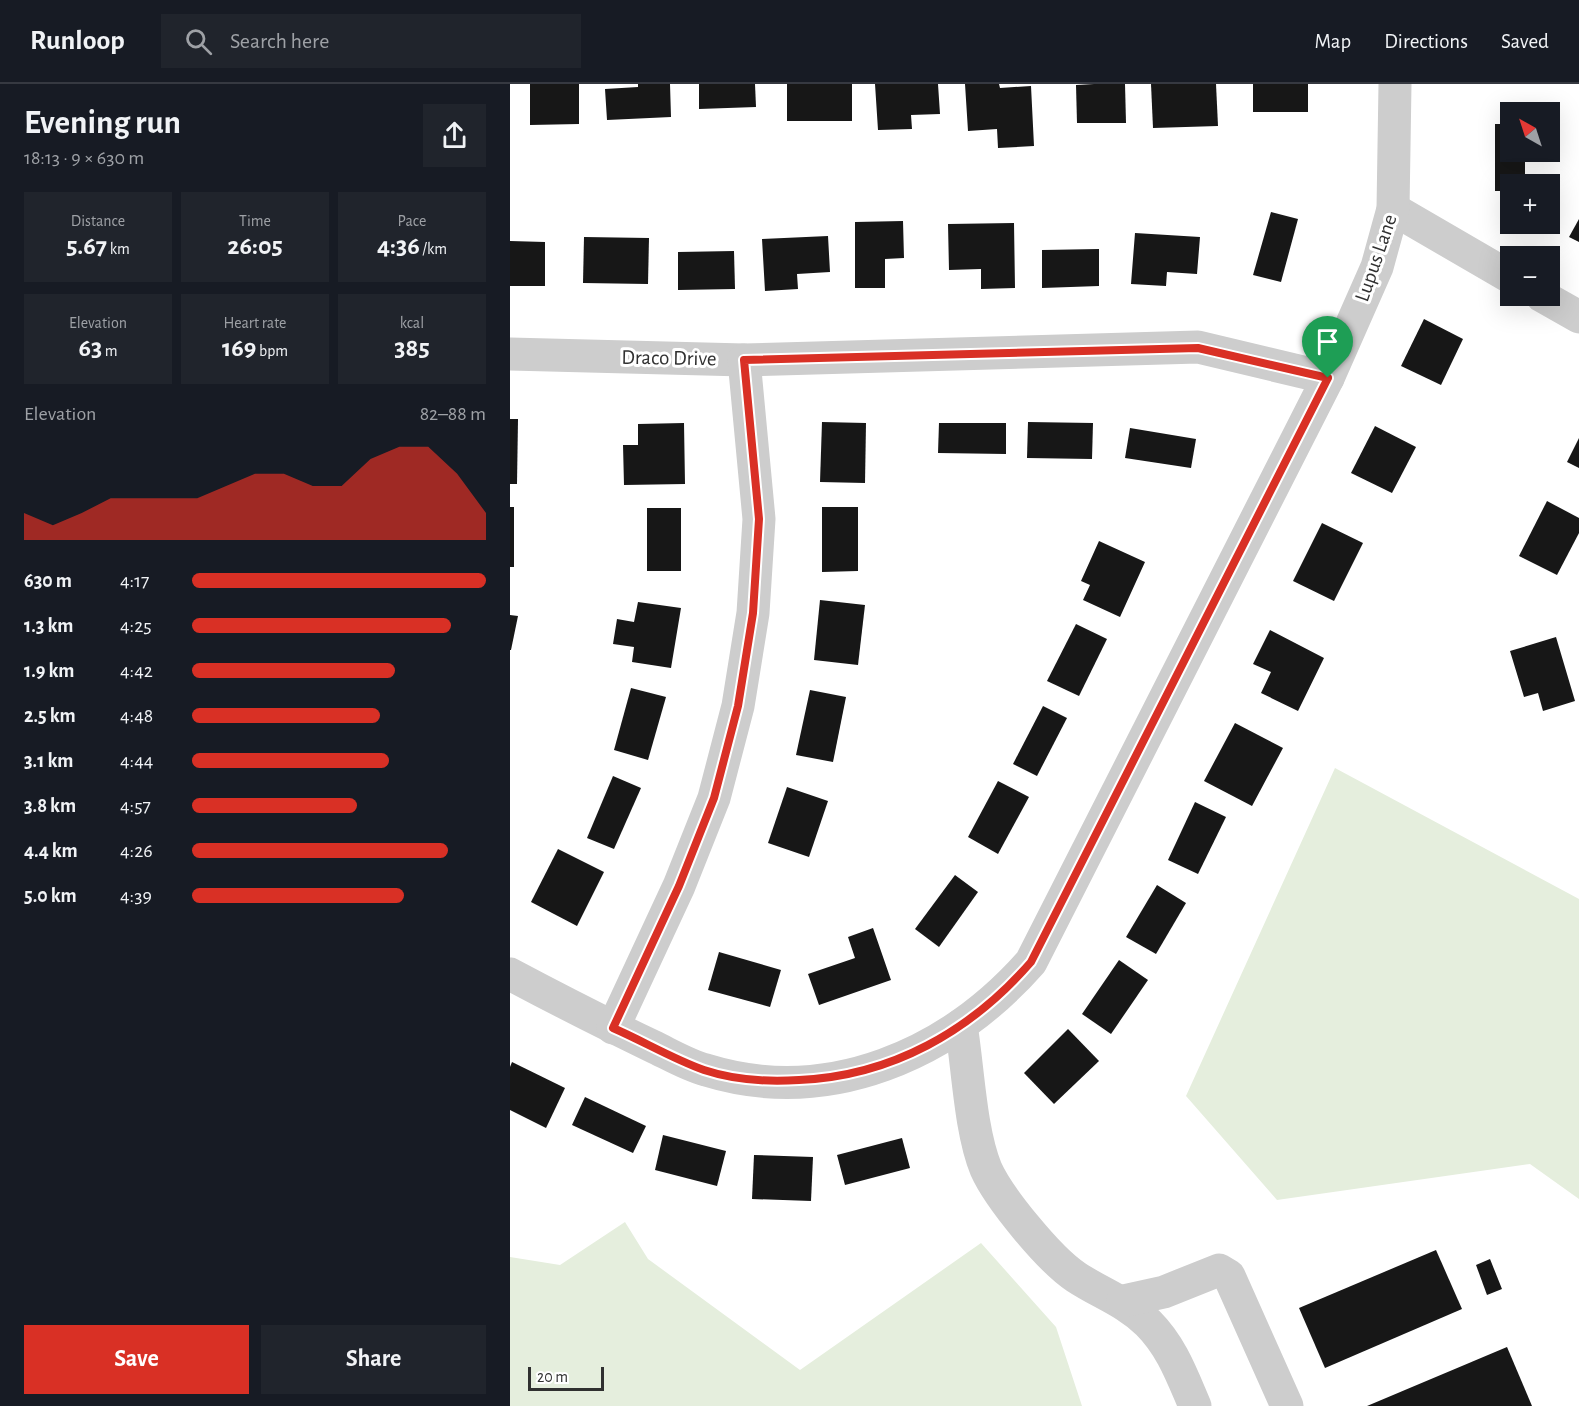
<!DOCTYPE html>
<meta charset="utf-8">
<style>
:root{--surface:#171b24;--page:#20242c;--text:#f1f3f6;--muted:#9ea1a6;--line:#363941;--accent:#d93025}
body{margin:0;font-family:"Alegreya Sans",sans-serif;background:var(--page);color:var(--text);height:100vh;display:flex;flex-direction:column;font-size:22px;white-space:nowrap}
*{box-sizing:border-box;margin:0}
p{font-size:20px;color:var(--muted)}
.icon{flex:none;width:33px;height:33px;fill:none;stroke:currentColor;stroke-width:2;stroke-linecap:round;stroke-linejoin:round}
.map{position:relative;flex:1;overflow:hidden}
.sheet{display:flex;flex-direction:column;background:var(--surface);width:510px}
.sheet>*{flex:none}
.needle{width:39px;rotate:321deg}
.fabs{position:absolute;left:990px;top:18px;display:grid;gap:12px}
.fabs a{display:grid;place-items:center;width:60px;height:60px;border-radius:0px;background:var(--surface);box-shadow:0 6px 24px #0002;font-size:30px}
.scale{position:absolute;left:18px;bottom:15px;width:76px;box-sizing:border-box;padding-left:6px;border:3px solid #303030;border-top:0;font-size:16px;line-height:21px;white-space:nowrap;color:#303030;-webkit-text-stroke:4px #fff;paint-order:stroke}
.pin{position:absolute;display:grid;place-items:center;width:51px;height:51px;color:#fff;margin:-62px -26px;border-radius:50% 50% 50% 0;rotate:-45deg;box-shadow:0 0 6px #0007}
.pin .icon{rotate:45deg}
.round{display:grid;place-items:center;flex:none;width:63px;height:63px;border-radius:0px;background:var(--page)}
.summary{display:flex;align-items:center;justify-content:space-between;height:102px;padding:0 24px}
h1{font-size:33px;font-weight:700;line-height:45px}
.figures{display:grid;grid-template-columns:repeat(3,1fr);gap:9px;height:102px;padding:6px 24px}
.figures div{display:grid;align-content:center;border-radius:0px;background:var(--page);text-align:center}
.figures b{font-size:26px;font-weight:700}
.figures small{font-size:16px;font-weight:400}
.figures p{font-size:16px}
.chart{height:168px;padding:12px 24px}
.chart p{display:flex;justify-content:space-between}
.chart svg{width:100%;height:108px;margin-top:6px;fill:var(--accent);opacity:.7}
.primary-button{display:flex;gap:12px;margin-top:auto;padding:12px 24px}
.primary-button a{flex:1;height:69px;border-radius:0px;background:var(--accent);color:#fff;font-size:24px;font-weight:700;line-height:69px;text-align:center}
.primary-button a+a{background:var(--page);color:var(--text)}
ul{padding:0 24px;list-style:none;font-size:20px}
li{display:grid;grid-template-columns:96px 72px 1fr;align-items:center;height:45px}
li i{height:15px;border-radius:8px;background:var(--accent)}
header{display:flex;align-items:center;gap:36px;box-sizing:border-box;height:84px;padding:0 30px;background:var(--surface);border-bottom:2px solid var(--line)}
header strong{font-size:28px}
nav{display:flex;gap:33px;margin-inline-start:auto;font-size:21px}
.search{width:420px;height:54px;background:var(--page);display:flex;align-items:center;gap:15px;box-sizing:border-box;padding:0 21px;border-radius:0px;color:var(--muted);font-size:22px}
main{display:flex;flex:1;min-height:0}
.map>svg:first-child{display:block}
.green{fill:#e5eedd}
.building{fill:#171717}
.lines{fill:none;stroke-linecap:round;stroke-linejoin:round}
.minor{stroke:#cdcdcd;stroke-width:33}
.route-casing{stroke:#fff;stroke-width:12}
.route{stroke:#d93025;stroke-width:8}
.labels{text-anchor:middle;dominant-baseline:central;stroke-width:6;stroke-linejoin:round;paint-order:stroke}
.street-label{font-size:21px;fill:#303030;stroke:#fff}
</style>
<header>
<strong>Runloop</strong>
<div class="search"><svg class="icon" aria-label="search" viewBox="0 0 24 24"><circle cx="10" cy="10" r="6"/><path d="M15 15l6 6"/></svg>Search here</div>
<nav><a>Map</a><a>Directions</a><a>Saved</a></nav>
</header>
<main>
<section class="sheet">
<div class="summary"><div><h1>Evening run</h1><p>18:13 · 9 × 630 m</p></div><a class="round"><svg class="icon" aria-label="share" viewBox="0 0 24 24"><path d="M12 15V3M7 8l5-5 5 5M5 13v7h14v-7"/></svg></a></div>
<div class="figures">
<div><p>Distance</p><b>5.67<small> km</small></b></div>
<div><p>Time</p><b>26:05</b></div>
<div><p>Pace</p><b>4:36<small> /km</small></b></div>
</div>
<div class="figures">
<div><p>Elevation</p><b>63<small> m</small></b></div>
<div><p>Heart rate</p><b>169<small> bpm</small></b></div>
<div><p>kcal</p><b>385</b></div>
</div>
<div class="chart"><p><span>Elevation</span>82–88 m</p>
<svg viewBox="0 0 160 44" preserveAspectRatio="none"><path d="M0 44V33L10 38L20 33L30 27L40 27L50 27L60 27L70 22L80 17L90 17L100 22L110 22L120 11L130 6L140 6L150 17L160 33V44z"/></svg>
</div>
<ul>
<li><b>630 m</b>4:17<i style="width:100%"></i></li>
<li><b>1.3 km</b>4:25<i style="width:88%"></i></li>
<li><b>1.9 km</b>4:42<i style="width:69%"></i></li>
<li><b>2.5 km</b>4:48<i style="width:64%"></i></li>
<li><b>3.1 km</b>4:44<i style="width:67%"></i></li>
<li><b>3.8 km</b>4:57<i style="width:56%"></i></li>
<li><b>4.4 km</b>4:26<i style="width:87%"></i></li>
<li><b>5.0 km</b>4:39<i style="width:72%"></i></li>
</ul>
<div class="primary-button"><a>Save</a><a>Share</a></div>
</section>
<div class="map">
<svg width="1069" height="1322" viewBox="0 0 1069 1322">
<rect width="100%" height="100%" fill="#fff"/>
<!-- green -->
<g class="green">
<path d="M825,684L1069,815V1115L1020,1080L767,1116L676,1012Z"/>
<path d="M115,1138L138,1175L290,1286L471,1159L546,1243L572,1322H0V1173L50,1181Z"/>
</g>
<!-- building -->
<g class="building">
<path d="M20,0H69V40L20,41Z"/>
<path d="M128,0H160L161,33L97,36L95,5L128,3Z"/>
<path d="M189,0H245L246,23L189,25Z"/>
<rect x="277" y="0" width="65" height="37"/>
<path d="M365,0H428L430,30L401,31L402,45L368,46Z"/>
<path d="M455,0H489L490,4L521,2L524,62L488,64L487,45L458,47Z"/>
<path d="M584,0H615L616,39H567L566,1Z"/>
<path d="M641,0H706L708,42L643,44Z"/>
<rect x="743" y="0" width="55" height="28"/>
<path d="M985,40H1000V68H1015V100H1000V107H985Z"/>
<path d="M761,128L788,135L771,198L743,191Z"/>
<path d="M1069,135V158L1059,153Z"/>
<path d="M393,137L394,174L375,175V204H345V138Z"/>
<path d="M504,139L505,204L471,205V185L439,186L438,140Z"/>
<path d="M625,149L690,153L687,190L657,188L656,202L621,200Z"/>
<path d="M318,152L320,188L287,190L288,205L255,207L252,155Z"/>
<path d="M74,153L139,154L138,200L73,199Z"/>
<path d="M0,157L35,158V202H0Z"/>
<path d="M589,165V202L532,204V166Z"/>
<path d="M224,167L225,205L168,206V168Z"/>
<path d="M914,235L953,255L931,301L891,282Z"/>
<path d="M0,335H8L7,400H0Z"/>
<path d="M312,338L356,339L355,399L310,398Z"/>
<path d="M518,338L583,339L582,375L517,374Z"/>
<path d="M174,339L175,400L114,401L113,361H128V340Z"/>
<path d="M429,339H496V370L428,369Z"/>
<path d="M865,342L906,363L882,409L841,389Z"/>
<path d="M620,344L686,355L681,384L615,374Z"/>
<path d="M1069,354V384L1057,378Z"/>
<path d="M1037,417L1069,434V449L1047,491L1009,472Z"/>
<rect x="0" y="423" width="4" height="60"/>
<path d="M312,423H348V487L312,488Z"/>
<rect x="137" y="424" width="34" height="63"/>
<path d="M812,439L853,459L824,517L783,497Z"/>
<path d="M589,457L635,478L610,533L573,516L580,501L571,497Z"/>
<path d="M310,516L355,521L348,581L304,576Z"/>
<path d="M128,518L171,524L161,584L122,578L124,563L103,560L107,535L124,538Z"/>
<path d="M0,531L8,532L1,566H0Z"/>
<path d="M566,540L597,555L569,612L537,597Z"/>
<path d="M760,546L814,574L788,627L751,609L761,588L743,580Z"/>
<path d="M1046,553L1065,617L1033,627L1028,609L1014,613L1000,567Z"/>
<path d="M121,604L156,613L138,676L104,666Z"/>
<path d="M300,606L336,613L323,678L286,671Z"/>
<path d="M533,622L557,634L527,692L503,680Z"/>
<path d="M725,639L773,664L742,722L694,697Z"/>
<path d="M103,692L131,704L104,765L77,754Z"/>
<path d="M488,697L519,713L488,770L458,753Z"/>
<path d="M277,703L318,717L299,773L258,759Z"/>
<path d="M685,718L716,733L688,790L658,776Z"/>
<path d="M48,765L94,788L67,842L21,818Z"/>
<path d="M445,791L468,808L429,863L405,845Z"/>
<path d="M647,801L676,819L646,870L616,853Z"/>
<path d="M363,844L381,896L309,921L298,890L345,874L338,853Z"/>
<path d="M209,868L271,886L260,923L198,906Z"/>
<path d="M609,876L638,896L601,950L572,930Z"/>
<path d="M558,945L589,977L544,1020L514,989Z"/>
<path d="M2,978L55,1004L36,1044L0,1026V983Z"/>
<path d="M75,1013L136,1042L123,1069L62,1041Z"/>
<path d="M153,1051L216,1067L207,1102L145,1086Z"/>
<path d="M392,1054L400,1084L335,1101L327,1071Z"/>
<path d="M244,1071L303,1073L301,1117L242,1115Z"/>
<path d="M926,1166L952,1225L815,1284L789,1224Z"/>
<path d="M980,1175L992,1205L977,1211L966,1181Z"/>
<path d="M997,1263L1022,1322H857Z"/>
</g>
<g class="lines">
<!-- minor -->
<g class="minor">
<path d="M883,125L1000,193"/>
<path d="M1032,212L1069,233"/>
<path d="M0,270L234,276L688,263L818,294"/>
<path d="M0,890C47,915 94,939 142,962C159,970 177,981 196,986C319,1024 440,970 521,878L818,294L867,183L883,125L885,0"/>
<path d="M451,941C458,983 460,1046 476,1085C489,1114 539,1175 566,1193C592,1210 615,1217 638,1239C662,1263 672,1292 685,1322"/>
<path d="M103,944L169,802L204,714L228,622L243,529L249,435L234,276"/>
<path d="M613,1217L654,1208L709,1186L719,1192L777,1322"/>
</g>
</g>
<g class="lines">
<defs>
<path id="route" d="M688,264L818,294L521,878C461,947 382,992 289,996C258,998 224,996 194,986C163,975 133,957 103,944L169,802L204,714L228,622L243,529L249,435L234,276Z"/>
</defs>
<!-- route casing -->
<use href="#route" class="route-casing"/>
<!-- route -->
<use href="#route" class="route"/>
</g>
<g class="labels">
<!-- street labels -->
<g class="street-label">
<text transform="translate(866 174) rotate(-71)">Lupus Lane</text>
<text transform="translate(159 274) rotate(1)">Draco Drive</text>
</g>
</g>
</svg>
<div class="fabs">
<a><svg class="needle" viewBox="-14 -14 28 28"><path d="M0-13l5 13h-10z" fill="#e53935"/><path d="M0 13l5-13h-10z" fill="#9ea1a6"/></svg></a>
<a>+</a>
<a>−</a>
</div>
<div class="scale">20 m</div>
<div class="pin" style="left:818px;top:294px;background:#1e9e55"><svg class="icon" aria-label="arrive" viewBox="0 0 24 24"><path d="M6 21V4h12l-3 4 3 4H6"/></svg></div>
</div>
</main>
